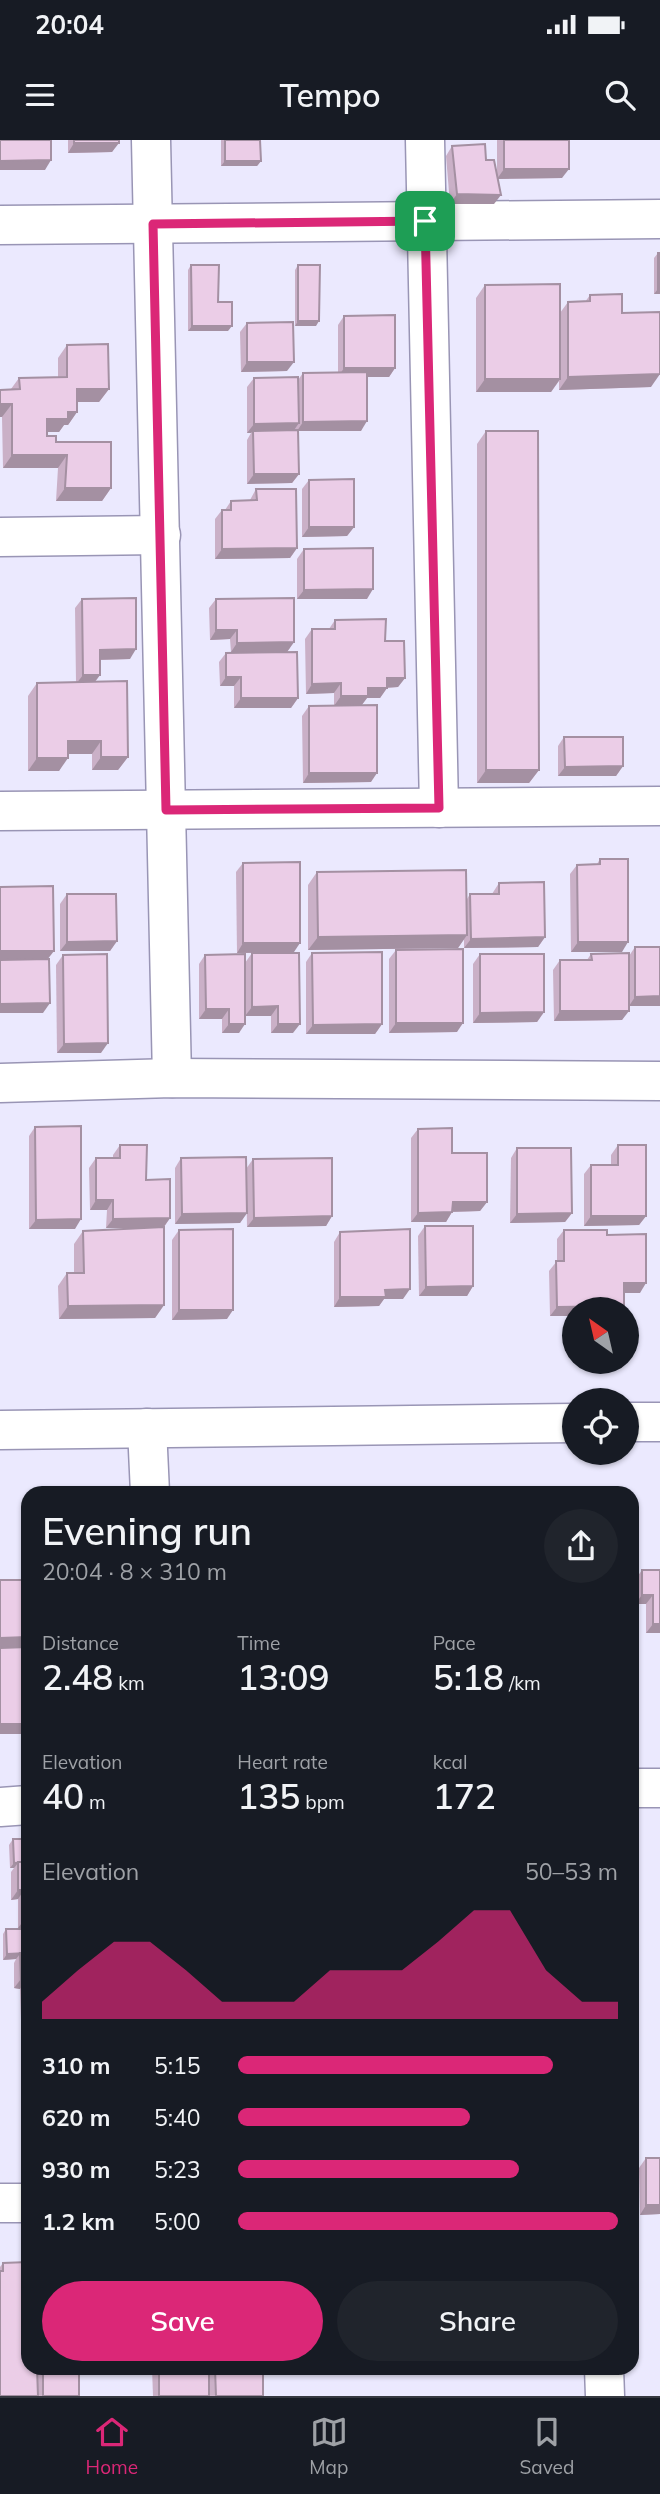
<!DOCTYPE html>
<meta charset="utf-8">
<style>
:root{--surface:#171b24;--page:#20242c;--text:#f1f3f6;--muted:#9ea1a6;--line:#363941;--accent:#db2777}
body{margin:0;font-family:Mulish,sans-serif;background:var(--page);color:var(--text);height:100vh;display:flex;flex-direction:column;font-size:26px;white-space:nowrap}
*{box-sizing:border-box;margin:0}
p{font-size:23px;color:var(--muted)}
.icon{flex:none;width:38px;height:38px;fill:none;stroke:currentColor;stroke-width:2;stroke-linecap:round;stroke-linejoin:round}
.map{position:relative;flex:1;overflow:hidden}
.side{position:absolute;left:21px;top:1346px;width:618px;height:889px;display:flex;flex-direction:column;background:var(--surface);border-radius:21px;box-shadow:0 2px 5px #0004}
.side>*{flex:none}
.needle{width:46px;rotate:326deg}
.fabs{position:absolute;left:562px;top:1157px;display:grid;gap:14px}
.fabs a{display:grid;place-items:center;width:77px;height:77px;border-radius:50%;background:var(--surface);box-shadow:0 2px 5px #0004;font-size:35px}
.pin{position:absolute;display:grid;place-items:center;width:60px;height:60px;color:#fff;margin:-30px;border-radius:14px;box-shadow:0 4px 10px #0006}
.round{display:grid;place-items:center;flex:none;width:74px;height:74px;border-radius:37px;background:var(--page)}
.head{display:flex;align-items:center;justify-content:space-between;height:119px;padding:0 21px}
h1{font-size:38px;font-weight:600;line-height:52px}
.figures{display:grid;grid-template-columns:repeat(3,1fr);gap:10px;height:119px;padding:7px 21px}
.figures div{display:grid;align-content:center}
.figures b{font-size:35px;font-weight:600}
.figures small{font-size:19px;font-weight:400}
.figures p{font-size:19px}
.chart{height:196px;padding:14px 21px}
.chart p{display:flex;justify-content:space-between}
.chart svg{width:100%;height:126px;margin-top:7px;fill:var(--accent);opacity:.7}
.action{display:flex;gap:14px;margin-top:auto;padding:14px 21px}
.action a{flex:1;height:80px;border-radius:42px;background:var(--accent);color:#fff;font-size:28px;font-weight:600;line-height:80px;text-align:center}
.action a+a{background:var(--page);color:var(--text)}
ul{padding:0 21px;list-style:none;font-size:23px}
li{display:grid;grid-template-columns:112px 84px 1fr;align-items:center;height:52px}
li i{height:18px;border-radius:9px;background:var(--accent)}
.status{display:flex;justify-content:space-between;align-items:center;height:49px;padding:0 35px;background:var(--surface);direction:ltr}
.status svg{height:19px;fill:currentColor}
header{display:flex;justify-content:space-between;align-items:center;height:91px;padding:0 21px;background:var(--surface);font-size:32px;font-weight:600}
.menu{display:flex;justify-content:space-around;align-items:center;height:98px;border-top:2px solid var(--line);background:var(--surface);font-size:19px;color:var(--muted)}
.menu a{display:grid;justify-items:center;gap:4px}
.menu .current{color:var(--accent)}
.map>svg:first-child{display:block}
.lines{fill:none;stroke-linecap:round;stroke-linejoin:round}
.minor-casing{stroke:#9995b5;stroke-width:41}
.minor{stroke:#fff;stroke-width:38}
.wall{fill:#cab0c7}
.shaded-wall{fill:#a490a2}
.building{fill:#ebcde7;stroke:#a490a2;stroke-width:2}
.route-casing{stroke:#fff;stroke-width:14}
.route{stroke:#db2777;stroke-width:9}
</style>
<div class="status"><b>20:04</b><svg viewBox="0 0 49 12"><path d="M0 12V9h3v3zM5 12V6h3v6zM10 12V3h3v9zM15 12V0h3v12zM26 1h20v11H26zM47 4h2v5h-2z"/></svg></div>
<header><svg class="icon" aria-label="menu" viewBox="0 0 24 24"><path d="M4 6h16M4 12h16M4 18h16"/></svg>Tempo<svg class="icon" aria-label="search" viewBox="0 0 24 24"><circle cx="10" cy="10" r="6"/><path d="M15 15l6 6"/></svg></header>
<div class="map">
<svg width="660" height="2256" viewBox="0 0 660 2256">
<rect width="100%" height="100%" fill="#ebe9fe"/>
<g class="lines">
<defs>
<g id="minor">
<path d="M151,0L172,938"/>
<path d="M425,0L439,668"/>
<path d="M0,85L660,79"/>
<path d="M0,397L161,395"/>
<path d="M0,671L660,666"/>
<path d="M0,943L172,938L660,941"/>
<path d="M626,1282H660"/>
<path d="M147,1288L150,1353"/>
<path d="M0,1290L574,1283"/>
<path d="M632,1648H660"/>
<path d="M0,1667L28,1665"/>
<path d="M0,2063H28"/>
<path d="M604,2228L605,2256"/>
</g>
</defs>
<!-- minor casing -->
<use href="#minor" class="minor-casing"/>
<!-- minor -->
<use href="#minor" class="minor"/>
</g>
<!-- wall -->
<g class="wall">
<path d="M68,0H119L112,12L68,13Z"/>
<path d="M221,0H260L261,21L257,26H221Z"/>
<path d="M497,0H569L562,38L498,39L494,64H450L446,16L452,6L497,34Z"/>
<path d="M658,113H660V154H654V118Z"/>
<path d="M191,125L218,162L228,191H188V130Z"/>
<path d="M298,125L316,186H295V130Z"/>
<path d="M485,145L560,173L568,162H585L590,155L622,173L651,247L559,250V241L551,252H476V158Z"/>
<path d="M344,176L395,228L389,237H367L361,291H298L299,334L292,343L247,344V300L251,293H247V247L254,238L298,240L303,233L338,232V185Z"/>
<path d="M247,183L287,231L241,232L240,192Z"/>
<path d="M67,205L109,249L99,262H77V272L68,285H64L59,292H47V296L111,348L102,361H56L58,328H3L2,277H0V250L11,249L19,238L58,237V218Z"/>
<path d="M486,291L539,630L529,643H477V304Z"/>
<path d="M309,340L354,387L347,396L302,397V349Z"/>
<path d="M256,349L297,408L290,418L215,419V379L222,370H225L231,361L250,360Z"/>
<path d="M304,409L367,459H297V419Z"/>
<path d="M82,459L130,519L100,520V535L95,542L128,617L118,630H92V614H68L59,631H28V556L37,543L76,542L75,468Z"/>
<path d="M216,459L294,502L287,512H231L230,499L210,500L209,468Z"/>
<path d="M335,480L385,501L405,538L398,547L387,548L380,558H367L361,566L371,642L303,643L302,576L309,566H334V553L306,554L305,499L312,489H329Z"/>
<path d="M226,513L298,558L291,568H234V546H220L219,522Z"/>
<path d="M564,597L623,626L616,636H558V606Z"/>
<path d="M600,719L622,812H571L570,734L577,725L597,724Z"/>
<path d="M243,723L294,812L237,813L236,732Z"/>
<path d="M317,732L467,759L470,754H492L499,743L545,797L538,807L464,808V799L458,808L308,810V745Z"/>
<path d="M67,754L117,801L110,811H60V764Z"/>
<path d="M635,807H660V866H629L622,880L554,881L553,830L560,820H587L591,814L629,816Z"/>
<path d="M396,810L457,892L389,893V819Z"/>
<path d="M252,813L293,893H271V876H245L239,893H222V879H199V824L205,815L245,823Z"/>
<path d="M312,813L382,884L375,894H306V822Z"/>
<path d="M480,814L544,872L537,882L473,883V824Z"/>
<path d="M63,815L101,913H57L56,825Z"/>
<path d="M35,987L75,1089H29V996Z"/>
<path d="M418,989L452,1013L487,1062L480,1071L452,1072L446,1082H411V998Z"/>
<path d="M120,1005L146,1040L170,1078L164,1087V1165L155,1178L59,1179L58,1146L67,1133H74V1104L83,1091L150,1088H106L107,1070H90L89,1028L96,1018H113V1015Z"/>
<path d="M618,1005L646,1076L639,1085L584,1086V1034L591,1025H611V1015Z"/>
<path d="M517,1008L572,1073L565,1082L510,1083L511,1018Z"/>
<path d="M181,1018L247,1073L240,1083L175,1084V1028Z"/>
<path d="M253,1019L332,1076L326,1086L247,1087L246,1029Z"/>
<path d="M425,1086L473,1146L467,1156H419L418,1096Z"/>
<path d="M179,1090L227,1179L172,1180V1100Z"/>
<path d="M564,1090L607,1095L640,1153H624V1166L622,1169H574V1176H550L549,1131L557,1121V1099Z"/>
<path d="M340,1092L403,1159H384L379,1166L334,1167V1102Z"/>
<path d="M642,1430H660V1493H646V1464H635V1440Z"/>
<path d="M13,1699H28V1788H18V1759L11,1760V1732L14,1728H10L9,1705Z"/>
<path d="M6,1789H28V1879L21,1880L20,1849L14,1848V1823L16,1819L3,1820V1794Z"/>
<path d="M646,2018H660V2074L640,2075L639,2028Z"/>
<path d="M3,2123L28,2228H79V2256H0V2127Z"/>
<path d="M152,2228H263V2256H153Z"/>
</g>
<!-- shaded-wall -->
<g class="shaded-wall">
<path d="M74,3H119L112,12L68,13Z"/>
<path d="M51,20L45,30H0V21Z"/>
<path d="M225,21H261L257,26H221Z"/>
<path d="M504,29H569L562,38L497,39Z"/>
<path d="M457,54L501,55L494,64H450Z"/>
<path d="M660,148V154H654L658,149Z"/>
<path d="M298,181H319L316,186H295Z"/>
<path d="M192,186H232L228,191H188Z"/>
<path d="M247,222H294L287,231L241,232Z"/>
<path d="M344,228H395L389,237H338Z"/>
<path d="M660,234L651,247L559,250L568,237Z"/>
<path d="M485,239H560L551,252H476Z"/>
<path d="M77,249H109L99,262H68Z"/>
<path d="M0,264H12L2,277H0Z"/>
<path d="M68,272H77L68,285H64L59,292H38L47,279Z"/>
<path d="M367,281L361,291H297L303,282Z"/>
<path d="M299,283L292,293L253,291L251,293H247L254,284Z"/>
<path d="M12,315H67L58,328H3Z"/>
<path d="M254,334H299L292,343L247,344Z"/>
<path d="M65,348H111L102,361H56Z"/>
<path d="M309,387H354L347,396L302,397Z"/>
<path d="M297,408L290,418L215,419L222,409Z"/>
<path d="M373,449L367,459H297L304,450Z"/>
<path d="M216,490H237L230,499L210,500Z"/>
<path d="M294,502L287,512H231L237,503Z"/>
<path d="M136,509L130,519L93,520L100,510Z"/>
<path d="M83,535H100L93,544H76Z"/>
<path d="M226,537H241L234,546H220Z"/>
<path d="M387,538H405L398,547L380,548Z"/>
<path d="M341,543L334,553L306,554L312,544Z"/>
<path d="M368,548H387L380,558H367L361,566H334L341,556Z"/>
<path d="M241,558H298L291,568H234Z"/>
<path d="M68,601H101L92,614H59Z"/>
<path d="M101,617H128L118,630H92Z"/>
<path d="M37,618H68L59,631H28Z"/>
<path d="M623,626L616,636H558L565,627Z"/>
<path d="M486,630H539L529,643H477Z"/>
<path d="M309,633H377L371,642L303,643Z"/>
<path d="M467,795L458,808L308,810L318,797Z"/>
<path d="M545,797L538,807L464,808L471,799Z"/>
<path d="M117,801L110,811H60L67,802Z"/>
<path d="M578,802H628L622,812H571Z"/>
<path d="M243,803H300L294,812L237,813Z"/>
<path d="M0,811H54L47,820L0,821Z"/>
<path d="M660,856V866H629L635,857Z"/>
<path d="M50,863L43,873H0V864Z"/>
<path d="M278,866L271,876H245L252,867Z"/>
<path d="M206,869H229L222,879H199Z"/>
<path d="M560,871H629L622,880L554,881Z"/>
<path d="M544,872L537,882L473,883L480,873Z"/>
<path d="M396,883H463L457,892L389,893Z"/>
<path d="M229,884H245L239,893H222Z"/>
<path d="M278,884H300L293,893H271Z"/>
<path d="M382,884L375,894H306L313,885Z"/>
<path d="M108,903L101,913H57L64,904Z"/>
<path d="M96,1060H113L107,1070H90Z"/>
<path d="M453,1062H487L480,1071L446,1072Z"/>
<path d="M452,1072L446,1082H411L418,1073Z"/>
<path d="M247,1073L240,1083L175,1084L182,1074Z"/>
<path d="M572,1073L565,1082L510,1083L517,1074Z"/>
<path d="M332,1076L326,1086L247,1087L254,1078Z"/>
<path d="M591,1076H646L639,1085L584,1086Z"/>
<path d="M170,1078L163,1088H106L113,1079Z"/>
<path d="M81,1079L75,1089H29L36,1080Z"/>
<path d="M624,1143H646L640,1153H618Z"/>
<path d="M473,1146L467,1156H419L426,1147Z"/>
<path d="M410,1149L403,1159H384L379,1166L334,1167L340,1157L385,1150Z"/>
<path d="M164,1165L155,1178L59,1179L68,1166Z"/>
<path d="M624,1166L622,1169H574V1176H550L557,1167Z"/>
<path d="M179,1170H233L227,1179L172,1180Z"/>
<path d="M642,1455H653L646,1464H635Z"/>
<path d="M653,1484H660V1493H646Z"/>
<path d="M28,1497V1502L24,1507H0V1498Z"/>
<rect x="0" y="1584" width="28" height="10"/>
<path d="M14,1723H18L14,1728H10Z"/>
<path d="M18,1750H24L18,1759L11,1760Z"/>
<path d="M25,1779H28V1788H18Z"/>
<path d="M7,1814H20L16,1819L3,1820Z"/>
<path d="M21,1839H27L20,1849L14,1848Z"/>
<path d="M27,1870L28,1879L21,1880Z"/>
<path d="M646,2065H660V2074L640,2075Z"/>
</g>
<!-- building -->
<g class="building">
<path d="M0,0H51V20L0,21Z"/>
<rect x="74" y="0" width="45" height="3"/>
<path d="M225,0H260L261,21H225Z"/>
<rect x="504" y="0" width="65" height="29"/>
<path d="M485,4L486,20H494L501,55L457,54L452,6Z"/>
<path d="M658,113H660V148L658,149Z"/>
<path d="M191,125H219L218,162H232V186H192Z"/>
<path d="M298,125H320L319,181H298Z"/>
<path d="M560,144V239H485V145Z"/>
<path d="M622,154V173L660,172V234L568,237V162L590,161V155Z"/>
<path d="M395,175V228H344V176Z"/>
<path d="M293,182L294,222H247V183Z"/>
<path d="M108,204L109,249H77V272H68V279H47V296H56V302H111V348H65L67,315H12V264H0V250L20,249L19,238L67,237V205Z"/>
<path d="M367,232V281L303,282V233Z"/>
<path d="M298,237L299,283L254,284V238Z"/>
<path d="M298,290L299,334H254L253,291Z"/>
<path d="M486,291H538L539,630H486Z"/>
<path d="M354,339V387H309V340Z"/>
<path d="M256,349H296L297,408L222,409V370H231V361L257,360Z"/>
<path d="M373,408V449L304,450V409Z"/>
<path d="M136,458V509L100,510V535H83L82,459Z"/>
<path d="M294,458V502L237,503V490H216V459Z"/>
<path d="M386,479L385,501H404L405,538H387V548H368V556H341V543L312,544V489H335V480Z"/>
<path d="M297,512L298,558H241V537H226V513Z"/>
<path d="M127,541L128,617H101V601H68V618H37V543Z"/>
<path d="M377,565V633H309V566Z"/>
<path d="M564,597H623V626L565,627Z"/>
<path d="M600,719H628V802H578L577,725L600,724Z"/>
<path d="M300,722V803H243V723Z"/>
<path d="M466,730L467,795L318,797L317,732Z"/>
<path d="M544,742L545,797L471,799L470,754H499V743Z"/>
<path d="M53,746L54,811H0V747Z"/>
<path d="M67,754H116L117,801L67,802Z"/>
<path d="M635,807H660V856L635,857Z"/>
<path d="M463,809V883H396V810Z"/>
<path d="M382,812V884L313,885L312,813Z"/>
<path d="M252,813H299L300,884H278V866L252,867Z"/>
<path d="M629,813V871H560V820H592L591,814Z"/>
<path d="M107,814L108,903L64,904L63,815Z"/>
<path d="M245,814V884H229V869H206L205,815Z"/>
<path d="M480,814H544V872L480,873Z"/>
<path d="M49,819L50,863L0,864V820Z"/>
<path d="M81,986V1079L36,1080L35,987Z"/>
<path d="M452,988V1013H487V1062H453L452,1072L418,1073V989Z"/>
<path d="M120,1005H147L146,1040L170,1039V1078L113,1079V1060H96V1018H120Z"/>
<path d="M618,1005H646V1076H591V1025H618Z"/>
<path d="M517,1008H571L572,1073L517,1074Z"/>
<path d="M246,1017L247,1073L182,1074L181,1018Z"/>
<path d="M332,1018V1076L254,1078L253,1019Z"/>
<path d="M425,1086H473V1146L426,1147Z"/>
<path d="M164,1087V1165L68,1166L67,1133H84L83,1091Z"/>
<path d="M233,1089V1170H179V1090Z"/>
<path d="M410,1089V1149L385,1150L386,1157H340V1092Z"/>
<path d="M564,1090H607V1095L646,1094V1143H624V1166L557,1167L556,1121H564Z"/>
<path d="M642,1430H660V1484H653V1455H642Z"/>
<path d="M0,1440H28V1497L0,1498Z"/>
<path d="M28,1507V1584H0V1508Z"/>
<path d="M13,1699H28V1722L14,1723Z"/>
<path d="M18,1722H28V1779H25L24,1750H18Z"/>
<path d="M6,1789H28V1813L7,1814Z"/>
<path d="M20,1813H28V1870L27,1839H21Z"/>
<rect x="646" y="2018" width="14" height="47"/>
<path d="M28,2122V2228H37L38,2256H0V2131H3V2123Z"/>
<rect x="43" y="2228" width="36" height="28"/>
<rect x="159" y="2228" width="50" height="28"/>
<path d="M215,2228H263V2256H216Z"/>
</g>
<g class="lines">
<defs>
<path id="route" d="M425,81L439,668L166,670L153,84Z"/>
</defs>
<!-- route casing -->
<use href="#route" class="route-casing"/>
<!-- route -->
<use href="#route" class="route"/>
</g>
</svg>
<div class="fabs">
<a><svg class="needle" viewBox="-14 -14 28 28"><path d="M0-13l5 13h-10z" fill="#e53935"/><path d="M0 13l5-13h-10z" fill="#9ea1a6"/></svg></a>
<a><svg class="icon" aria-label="locate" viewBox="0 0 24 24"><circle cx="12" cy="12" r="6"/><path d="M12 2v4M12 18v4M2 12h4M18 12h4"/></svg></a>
</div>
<div class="pin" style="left:425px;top:81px;background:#1e9e55"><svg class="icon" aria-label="arrive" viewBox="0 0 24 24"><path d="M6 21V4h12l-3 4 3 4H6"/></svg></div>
<section class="side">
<div class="head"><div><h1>Evening run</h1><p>20:04 · 8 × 310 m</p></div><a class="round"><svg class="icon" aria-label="share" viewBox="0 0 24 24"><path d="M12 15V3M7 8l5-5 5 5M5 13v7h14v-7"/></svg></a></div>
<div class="figures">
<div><p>Distance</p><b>2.48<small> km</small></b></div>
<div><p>Time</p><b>13:09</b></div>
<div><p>Pace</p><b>5:18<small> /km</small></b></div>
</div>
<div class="figures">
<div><p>Elevation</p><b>40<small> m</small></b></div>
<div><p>Heart rate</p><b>135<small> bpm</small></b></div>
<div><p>kcal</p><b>172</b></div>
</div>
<div class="chart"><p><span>Elevation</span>50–53 m</p>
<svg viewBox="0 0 160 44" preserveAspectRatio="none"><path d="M0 44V38L10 27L20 17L30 17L40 27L50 38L60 38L70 38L80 27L90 27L100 27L110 17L120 6L130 6L140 27L150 38L160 38V44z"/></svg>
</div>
<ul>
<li><b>310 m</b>5:15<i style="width:83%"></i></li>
<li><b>620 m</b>5:40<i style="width:61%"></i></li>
<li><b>930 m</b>5:23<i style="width:74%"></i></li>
<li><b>1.2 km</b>5:00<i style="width:100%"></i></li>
</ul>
<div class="action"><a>Save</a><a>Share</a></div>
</section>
</div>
<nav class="menu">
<a class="current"><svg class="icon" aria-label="home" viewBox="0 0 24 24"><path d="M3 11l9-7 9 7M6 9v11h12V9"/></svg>Home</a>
<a><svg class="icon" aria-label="map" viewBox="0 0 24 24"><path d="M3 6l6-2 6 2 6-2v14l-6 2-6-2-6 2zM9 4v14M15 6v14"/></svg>Map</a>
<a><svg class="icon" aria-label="saved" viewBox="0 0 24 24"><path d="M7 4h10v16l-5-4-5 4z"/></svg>Saved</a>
</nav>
